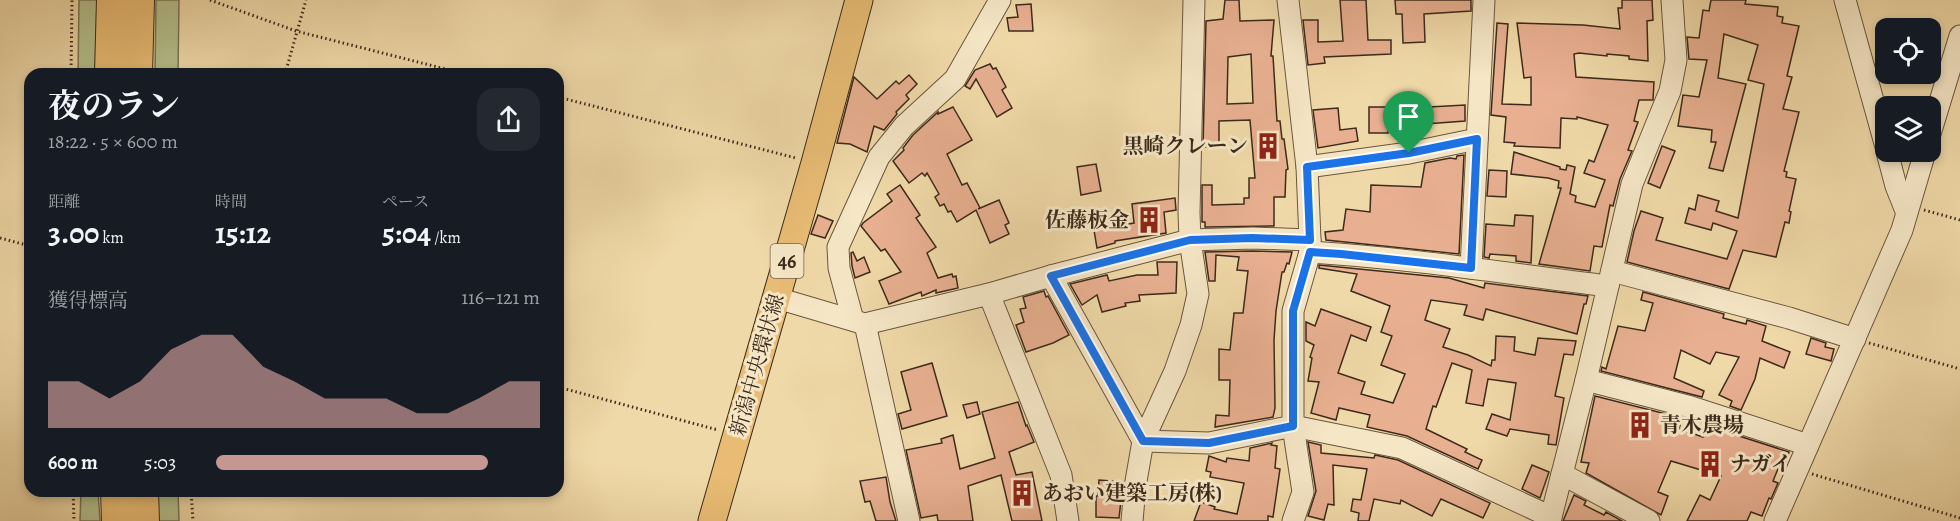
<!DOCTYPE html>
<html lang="ja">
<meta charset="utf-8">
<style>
:root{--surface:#171b24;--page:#242831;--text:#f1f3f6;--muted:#9ea1a6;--accent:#c59692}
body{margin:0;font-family:Alegreya,"Noto Serif JP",serif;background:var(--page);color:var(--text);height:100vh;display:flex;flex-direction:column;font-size:22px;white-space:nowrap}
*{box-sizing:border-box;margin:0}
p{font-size:20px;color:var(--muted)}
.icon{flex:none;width:33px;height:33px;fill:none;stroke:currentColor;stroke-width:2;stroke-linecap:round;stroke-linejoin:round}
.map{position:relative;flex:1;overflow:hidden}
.side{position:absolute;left:24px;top:68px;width:540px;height:429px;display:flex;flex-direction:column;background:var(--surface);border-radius:18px;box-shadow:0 3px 9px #0003}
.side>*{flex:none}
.tools{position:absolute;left:1875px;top:18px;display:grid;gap:12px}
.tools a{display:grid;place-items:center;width:66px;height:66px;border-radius:12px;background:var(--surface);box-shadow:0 3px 9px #0003;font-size:30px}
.pin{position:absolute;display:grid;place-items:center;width:51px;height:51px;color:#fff;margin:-62px -26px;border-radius:50% 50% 50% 0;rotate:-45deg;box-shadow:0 0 6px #0007}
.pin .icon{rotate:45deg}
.round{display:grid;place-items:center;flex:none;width:63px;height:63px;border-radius:18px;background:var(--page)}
.summary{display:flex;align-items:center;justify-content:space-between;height:102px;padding:0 24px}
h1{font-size:33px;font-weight:700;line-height:45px}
.metrics{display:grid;grid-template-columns:repeat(3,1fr);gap:9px;height:102px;padding:6px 24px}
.metrics div{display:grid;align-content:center}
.metrics b{font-size:30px;font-weight:700}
.metrics small{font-size:16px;font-weight:400}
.metrics p{font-size:16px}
.chart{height:168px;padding:12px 24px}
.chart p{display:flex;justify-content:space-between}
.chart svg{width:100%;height:108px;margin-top:6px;fill:var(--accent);opacity:.7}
ul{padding:0 24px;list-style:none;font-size:20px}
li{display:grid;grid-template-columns:96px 72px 1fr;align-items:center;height:45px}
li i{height:15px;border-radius:8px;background:var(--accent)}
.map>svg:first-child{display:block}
.green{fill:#b4c08c;stroke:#787554;stroke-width:1.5}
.building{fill:#e8b091;stroke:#3d2a1c;stroke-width:1.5;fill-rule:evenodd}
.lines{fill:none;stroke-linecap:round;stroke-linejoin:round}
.minor-casing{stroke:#6a563f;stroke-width:23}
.major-casing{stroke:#3d2a1c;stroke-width:29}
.highway-casing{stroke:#3d2a1c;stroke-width:34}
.path{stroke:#3d2a1c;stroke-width:3;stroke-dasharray:1.5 3;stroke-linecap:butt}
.minor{stroke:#f5e6c6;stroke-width:21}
.major{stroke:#e8bc74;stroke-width:27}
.highway{stroke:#e8bc74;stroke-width:32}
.route-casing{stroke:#fff;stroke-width:12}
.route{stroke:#1a73e8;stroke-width:8}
.labels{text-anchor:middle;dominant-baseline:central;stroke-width:6;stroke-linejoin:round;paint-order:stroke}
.shield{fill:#f5e6c6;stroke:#74624f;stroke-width:1.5}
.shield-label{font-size:20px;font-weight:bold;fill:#3d2a1c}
.poi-label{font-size:21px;font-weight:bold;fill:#3d2a1c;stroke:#f5e6c6;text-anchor:start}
.street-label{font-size:21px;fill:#3d2a1c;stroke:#f5e6c6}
</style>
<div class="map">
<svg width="1960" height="521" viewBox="0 0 1960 521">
<rect width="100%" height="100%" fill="#f0d9a8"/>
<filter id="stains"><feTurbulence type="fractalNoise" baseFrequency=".00333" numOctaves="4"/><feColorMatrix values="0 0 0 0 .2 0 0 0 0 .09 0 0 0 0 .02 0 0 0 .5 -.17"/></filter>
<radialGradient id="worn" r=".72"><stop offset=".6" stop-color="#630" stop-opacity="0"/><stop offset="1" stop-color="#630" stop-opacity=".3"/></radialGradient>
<!-- green -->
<g class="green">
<path d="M79,0H97L95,73L78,74Z"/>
<path d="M156,0H179L178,73H155Z"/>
<path d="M81,491H98L100,521H80Z"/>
<path d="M157,491H178L179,521H158Z"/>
</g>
<!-- building -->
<g class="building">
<path d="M1225,0H1239L1240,21L1274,20L1271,56H1273L1277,121H1280L1282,139H1284L1288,169L1286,170L1285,197H1274V226L1205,227V222H1202V185H1212V205L1244,204V198H1249V178H1255L1250,120L1219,121V147H1203L1206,21L1223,19ZM1251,54L1253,103L1227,104L1228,57Z"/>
<path d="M1340,0H1366L1368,40H1391V54L1324,57L1325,63L1308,65L1303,20H1318V42L1343,41Z"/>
<path d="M1395,0H1471V11L1424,14L1425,42L1403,43L1402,14H1396Z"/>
<path d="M1622,0H1652L1653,20L1647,21L1648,61L1629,59V56L1607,54V56L1579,53L1574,54L1576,77L1654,82L1653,100H1639L1634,121L1638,122L1628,150L1632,151L1620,179L1613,206L1610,205L1602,247L1594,246L1590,271L1539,264L1561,188H1558L1559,181L1548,178L1511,174L1514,152L1560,167V169L1566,170L1567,165L1575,167L1570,194L1576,196L1575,202L1595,207L1605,180L1584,173L1589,160L1594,162L1608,125L1577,117V119L1561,118L1560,148L1514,146L1515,143L1504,142L1506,117L1491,115L1497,23L1508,24L1502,104L1531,105V77L1524,78L1517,23L1583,25L1620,29L1618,8H1622Z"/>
<path d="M1711,0H1746L1745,4L1778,7L1777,16L1783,17L1782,23L1799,26L1787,76L1792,77L1783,109L1799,112L1784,171L1787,172L1786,177L1796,179L1789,211L1791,212L1789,223L1785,222L1776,257L1743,250L1729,289L1627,262L1634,231L1641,211L1663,218L1656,240L1727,259L1737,231L1713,223L1711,230L1685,223L1689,208L1695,210L1698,195L1719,201L1716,211L1738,218L1764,84L1748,80L1758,45L1724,34L1718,78L1746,84L1723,171L1709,168L1716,142H1711L1712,130L1678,126L1683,95L1699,97L1707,60L1689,59L1687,37L1699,38L1703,10L1709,11Z"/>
<path d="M1031,4L1033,31H1009L1007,18L1018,17L1016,5Z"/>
<path d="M990,64L993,69L996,68L1006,87L1002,90L1012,108L997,117L976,79L970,89L965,86L975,70Z"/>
<path d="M909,75L917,84L906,95L909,99L896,112L897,114L884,130L874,126L867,152L850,144L837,143L854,77L877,99L896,81L899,84Z"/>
<path d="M1465,105V121L1412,125L1411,108Z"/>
<path d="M953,107L972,140L947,154L962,185L967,183L980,208L978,209L999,200L1009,223L1005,225L1009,234L990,243L976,210L957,222L951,211L948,212L944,204L940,206L935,197L939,194L927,173L925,176L922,173L909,183L893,161L904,150L903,148L913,135L938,112V114Z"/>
<rect x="1369" y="107" width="19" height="26"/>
<path d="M1338,108L1340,130L1356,128L1358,141L1318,148L1313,110Z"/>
<path d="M1662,146L1675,151L1660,188L1648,183Z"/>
<path d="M1464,155L1459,254L1326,240L1325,232L1343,230L1346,209L1370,212L1371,185L1421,187L1425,163L1450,158L1456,159L1457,156Z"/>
<path d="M1096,164L1101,191L1081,195L1077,167Z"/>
<path d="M1489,170L1507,171L1506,197L1487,196Z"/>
<path d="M900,185L920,215L916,218L936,247L927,253L938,278L952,274L953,277L956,276L958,288L936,293V290L922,296L921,292L889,304L879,281L901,272L885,249L881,251L861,226L863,223L892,201L887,194Z"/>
<path d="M1175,198L1176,210L1164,212L1166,233L1115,241V243L1097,248L1094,230L1098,229L1095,219L1107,216L1109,227L1134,223L1132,204Z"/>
<path d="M818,215L833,221L825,238L811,234Z"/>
<path d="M1515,215L1533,216L1531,263L1516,261V256L1490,254L1489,258L1484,257L1486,224L1514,226Z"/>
<path d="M1253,251L1292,252L1289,264L1287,263L1284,272H1282L1276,311L1274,340L1275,408L1273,417L1215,427L1216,415L1229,416L1230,380H1219V349L1230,350L1234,313H1243L1248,271L1237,270L1239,257L1216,255L1215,281H1209L1205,252Z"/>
<path d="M853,252L857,261L864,257L870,272L855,278L852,266L851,253Z"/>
<path d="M1157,262H1177L1176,293L1139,295L1140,301L1125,303L1126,306L1102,312L1097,295L1082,305L1070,284L1107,275L1109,281L1137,275H1158Z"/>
<path d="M1319,265L1449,278L1484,288L1485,283L1588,296L1586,304H1584L1577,334L1486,309L1483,320L1464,315L1467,305L1431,300L1425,320L1450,329L1443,347L1468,355L1491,366L1492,360H1495L1496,336L1515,337L1514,351L1535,355L1538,338L1576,341L1573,355L1564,354L1555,396L1564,398L1556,445L1548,444L1549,435L1510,429L1507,436L1486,429L1492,414L1510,420L1516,383L1488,379L1483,406L1466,403L1472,370L1452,363L1436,407L1433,406L1426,429L1467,449L1465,452L1482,460L1478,469L1407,436L1367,427L1370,415L1339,408L1336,420L1311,413L1319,382L1308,381L1312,358L1310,357L1314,345L1306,341V322L1315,326L1321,309L1371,327L1366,341L1351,335L1338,373L1365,382L1361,394L1393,403L1405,374L1381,365L1392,336L1381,332L1390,306L1351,291L1357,274L1319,268Z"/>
<path d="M1044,291L1046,297L1048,296L1069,335L1053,343L1026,352L1016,325L1024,322L1020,309L1026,308L1023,297Z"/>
<path d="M1643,292L1724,314L1723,318L1746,324L1747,320L1766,326L1762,341L1790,352L1784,368L1760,358L1755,379L1741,410L1730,406L1732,401L1719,395L1739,357L1716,352L1710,364L1681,350L1674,378L1704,391L1702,397L1601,371L1602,367L1606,369L1618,326L1645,331L1653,303L1641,300Z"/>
<path d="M1811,338L1826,343L1825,347L1834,349L1831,361L1806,354Z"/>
<path d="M932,363L947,416L902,429L898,414L911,410L901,372Z"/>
<path d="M1595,396L1682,418L1679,429L1703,437L1705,429H1707L1708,426L1789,452L1786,461L1782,459L1773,481L1778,483L1771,499L1769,498L1762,516L1751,512L1747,521H1687L1700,495L1710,500L1721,476L1671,461L1658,492L1668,496L1661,515L1586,473L1589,463L1581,462Z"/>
<path d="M977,402L980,414L967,418L963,405Z"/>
<path d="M1018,402L1026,426L1027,425L1034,442L1009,452L1016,475L1032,472L1042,521H1012L1001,475L968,486L973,521H938L937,515L921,518L906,450L942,443L941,439L953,435L960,469L995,458L982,412Z"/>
<path d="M1308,442L1321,445V453L1374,458L1375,455L1398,460L1490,503L1483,518L1441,499L1432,516L1401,500L1400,504L1374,499L1369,521H1358L1359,513L1351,511L1353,499L1361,500L1367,469L1333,465L1334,505L1328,504L1324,520L1308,516L1316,491Z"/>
<path d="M1272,443L1271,445L1277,446L1275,468L1280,469L1273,517L1268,516V521H1194L1201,502L1215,507L1214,509L1237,514L1244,483L1210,477L1211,472L1206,471L1209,456L1226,462L1227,458L1249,461L1250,448Z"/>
<path d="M1532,465L1549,472L1540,498L1522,489Z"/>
<path d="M886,477L890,502L896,521H876L870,501L865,502L860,481Z"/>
<path d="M1099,480L1123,482L1119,518L1096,517V496H1098Z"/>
<path d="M1574,495L1586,501L1584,505L1604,515L1606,512L1622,521H1563Z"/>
</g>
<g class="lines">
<defs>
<g id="minor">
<path d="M1288,0L1307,167L1310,240V252L1293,311V426L1303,492L1293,521"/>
<path d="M1845,0L1886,147"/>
<path d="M1930,134L1960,36"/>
<path d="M1887,152L1896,186L1906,211"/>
<path d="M1307,167L1409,153L1477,139"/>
<path d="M1310,252C1410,258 1509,274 1608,286"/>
<path d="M1471,268L1484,0"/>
<path d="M1612,271L1789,318L1855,339"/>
<path d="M1051,276L1143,441"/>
<path d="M989,294L1061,475L1068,521"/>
<path d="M777,298L865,324L989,294L1051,276L1190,240L1253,238L1310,240"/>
<path d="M853,320L839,268L838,247L879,157L904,126L955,79L1000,0"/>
<path d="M865,324L909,521"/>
<path d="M1586,380L1691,407L1808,445"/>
<path d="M1143,441L1209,443L1293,426L1402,448L1551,517"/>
<path d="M1562,474L1649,521"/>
<path d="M1132,521L1135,487L1143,441L1175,371L1191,325L1198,294L1190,240L1189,213L1194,0"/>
<path d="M1550,521L1586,380L1632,184L1670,91L1676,60L1672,0"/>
<path d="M1775,521L1902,230L1925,152"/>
</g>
<path id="major" d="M712,521L815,163L859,0"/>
<g id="highway">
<path d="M111,74L113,0"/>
<path d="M136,74L138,0"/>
<path d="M117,490L118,521"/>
<path d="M142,490L143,521"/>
</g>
</defs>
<!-- minor casing -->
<use href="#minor" class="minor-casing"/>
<!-- major casing -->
<use href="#major" class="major-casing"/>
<!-- highway casing -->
<use href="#highway" class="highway-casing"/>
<!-- path -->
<g class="path">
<path d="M210,0L296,31L465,74"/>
<path d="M71,74L72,0"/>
<path d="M285,74L306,0"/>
<path d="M558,97L796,158"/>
<path d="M1924,210L1960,220"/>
<path d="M0,238L30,246"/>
<path d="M1869,343L1960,369"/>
<path d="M558,387L718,430"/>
<path d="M1812,474L1960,518"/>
<path d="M73,490L74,521"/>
<path d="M191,490L193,521"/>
</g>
<!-- minor -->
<use href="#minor" class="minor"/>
<!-- major -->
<use href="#major" class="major"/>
<!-- highway -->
<use href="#highway" class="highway"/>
</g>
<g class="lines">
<defs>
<path id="route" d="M1477,139L1471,268L1341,254L1310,252L1293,311V426L1209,443L1143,441L1051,276L1190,240L1252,238L1310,240L1307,167L1409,153Z"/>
</defs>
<!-- route casing -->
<use href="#route" class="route-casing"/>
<!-- route -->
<use href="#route" class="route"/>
</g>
<!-- icons -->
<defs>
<symbol id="building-bare" viewBox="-9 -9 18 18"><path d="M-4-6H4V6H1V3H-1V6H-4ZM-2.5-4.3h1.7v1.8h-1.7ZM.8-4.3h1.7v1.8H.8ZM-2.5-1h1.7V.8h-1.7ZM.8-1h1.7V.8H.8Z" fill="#8f2418" stroke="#f5e6c6" stroke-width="2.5" paint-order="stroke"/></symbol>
</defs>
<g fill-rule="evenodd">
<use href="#building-bare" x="1249" y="127" width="38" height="38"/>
<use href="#building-bare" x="1130" y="201" width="38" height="38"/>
<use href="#building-bare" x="1621" y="406" width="38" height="38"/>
<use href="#building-bare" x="1691" y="445" width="38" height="38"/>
<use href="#building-bare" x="1003" y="474" width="38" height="38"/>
</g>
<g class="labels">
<!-- shield labels -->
<rect class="shield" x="770.5" y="244" width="33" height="34" rx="4.5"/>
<g class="shield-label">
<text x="787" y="261">46</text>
</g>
<!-- poi labels -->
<g class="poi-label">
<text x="1248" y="146" text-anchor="end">黒崎クレーン</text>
<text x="1129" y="220" text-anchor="end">佐藤板金</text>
<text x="1660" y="425">青木農場</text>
<text x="1730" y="464">ナガイ</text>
<text x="1042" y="493">あおい建築工房(株)</text>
</g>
<!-- street labels -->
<g class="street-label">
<text transform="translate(757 365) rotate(-74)">新潟中央環状線</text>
</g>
</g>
<rect width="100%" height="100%" filter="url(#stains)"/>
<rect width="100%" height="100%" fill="url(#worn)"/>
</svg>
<div class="tools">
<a><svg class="icon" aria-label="locate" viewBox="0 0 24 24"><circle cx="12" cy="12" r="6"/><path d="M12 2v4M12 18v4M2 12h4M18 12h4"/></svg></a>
<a><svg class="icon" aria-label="layers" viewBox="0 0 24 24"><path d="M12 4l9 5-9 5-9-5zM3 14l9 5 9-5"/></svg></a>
</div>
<div class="pin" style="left:1409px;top:153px;background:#1e9e55"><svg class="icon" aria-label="arrive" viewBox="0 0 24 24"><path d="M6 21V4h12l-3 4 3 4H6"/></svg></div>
<section class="side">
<div class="summary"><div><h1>夜のラン</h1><p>18:22 · 5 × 600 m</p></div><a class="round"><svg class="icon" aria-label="share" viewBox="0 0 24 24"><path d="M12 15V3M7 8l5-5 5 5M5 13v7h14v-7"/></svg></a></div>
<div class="metrics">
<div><p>距離</p><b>3.00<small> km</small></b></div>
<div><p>時間</p><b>15:12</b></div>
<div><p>ペース</p><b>5:04<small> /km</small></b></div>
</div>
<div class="chart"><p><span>獲得標高</span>116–121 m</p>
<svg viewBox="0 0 160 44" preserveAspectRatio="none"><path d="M0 44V25L10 25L20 32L30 25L40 12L50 6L60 6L70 19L80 25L90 32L100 32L110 32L120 38L130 38L140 32L150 25L160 25V44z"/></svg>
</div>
<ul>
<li><b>600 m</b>5:03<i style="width:84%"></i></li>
</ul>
</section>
</div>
